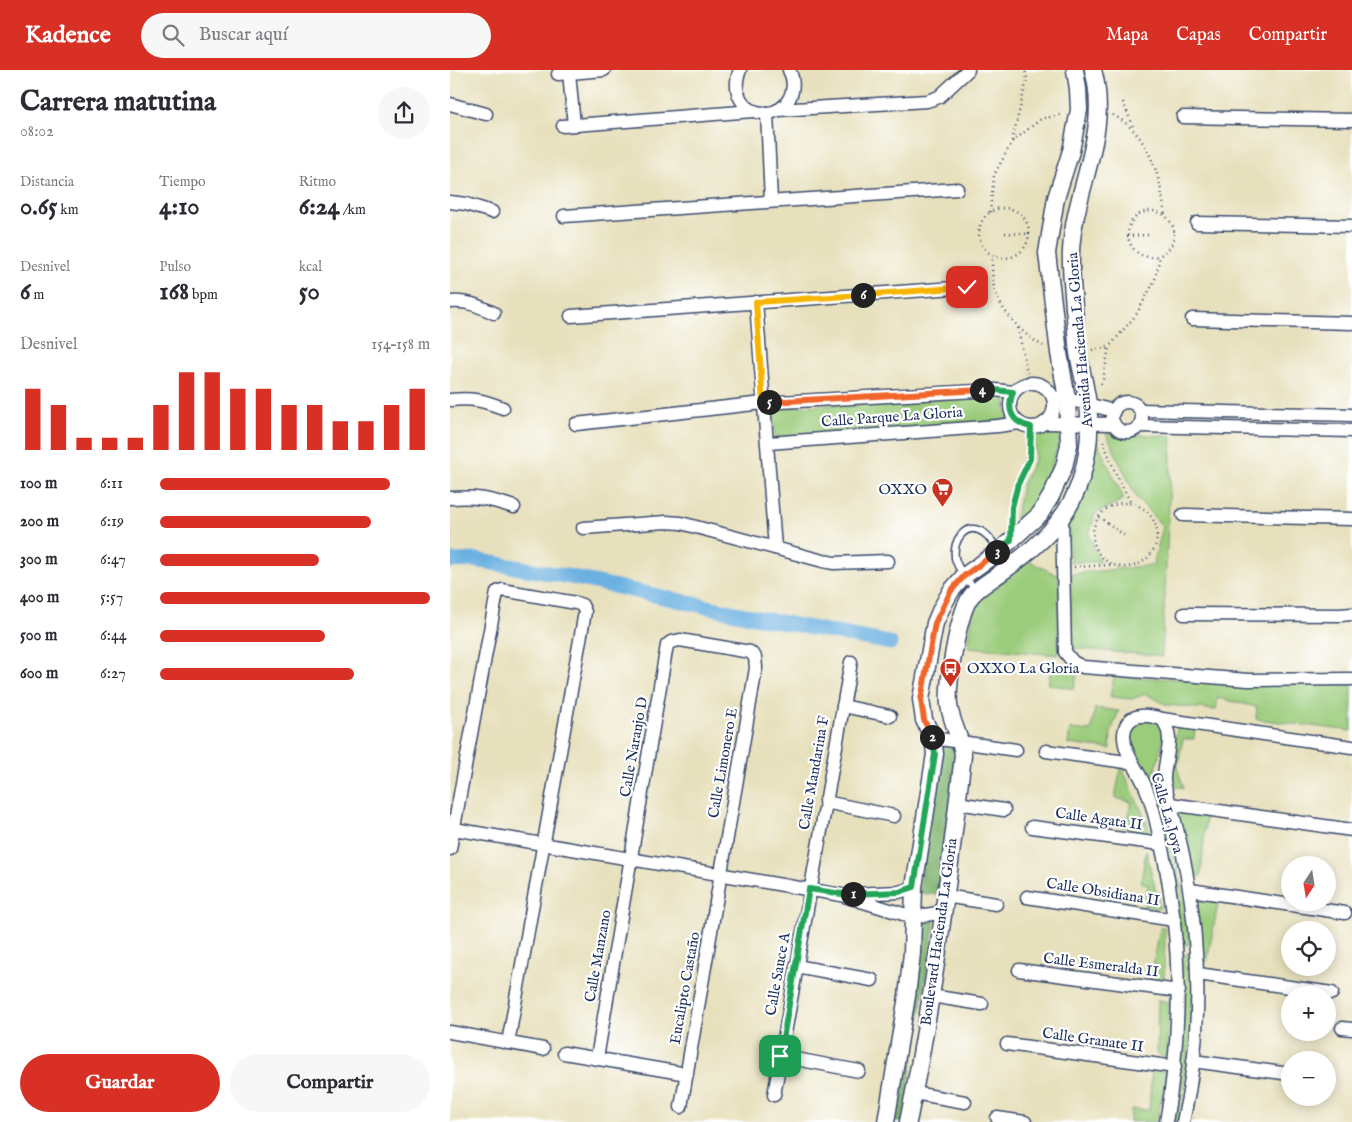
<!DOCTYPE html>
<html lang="es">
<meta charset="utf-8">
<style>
:root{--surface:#fff;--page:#f7f7f7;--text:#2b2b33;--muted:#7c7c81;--accent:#d93025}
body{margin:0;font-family:"IM FELL English",serif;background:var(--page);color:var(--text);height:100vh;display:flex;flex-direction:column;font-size:19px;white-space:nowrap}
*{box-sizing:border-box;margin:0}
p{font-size:16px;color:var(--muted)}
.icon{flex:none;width:28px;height:28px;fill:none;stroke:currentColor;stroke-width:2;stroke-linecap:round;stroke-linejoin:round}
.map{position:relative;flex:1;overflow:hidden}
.panel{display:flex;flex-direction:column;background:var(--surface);width:450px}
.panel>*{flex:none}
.needle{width:32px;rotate:192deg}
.buttons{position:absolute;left:831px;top:786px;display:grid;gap:10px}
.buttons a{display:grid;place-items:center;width:55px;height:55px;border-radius:50%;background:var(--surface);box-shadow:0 2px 12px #0003;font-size:25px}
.pin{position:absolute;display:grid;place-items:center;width:42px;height:42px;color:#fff;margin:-21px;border-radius:10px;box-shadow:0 2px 8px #0006}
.km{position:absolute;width:25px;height:25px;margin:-12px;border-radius:50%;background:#222;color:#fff;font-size:14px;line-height:25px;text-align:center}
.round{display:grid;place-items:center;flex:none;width:52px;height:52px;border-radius:26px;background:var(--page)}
.headline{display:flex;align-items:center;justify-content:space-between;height:85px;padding:0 20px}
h1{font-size:28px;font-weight:700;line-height:38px}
.stats{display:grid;grid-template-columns:repeat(3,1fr);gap:8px;height:85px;padding:5px 20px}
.stats div{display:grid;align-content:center}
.stats b{font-size:25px;font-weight:700}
.stats small{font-size:14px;font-weight:400}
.stats p{font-size:14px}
.chart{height:140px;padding:10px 20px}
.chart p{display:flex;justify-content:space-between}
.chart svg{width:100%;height:90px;margin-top:5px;stroke:var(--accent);stroke-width:6}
.button{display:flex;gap:10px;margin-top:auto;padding:10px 20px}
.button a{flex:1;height:58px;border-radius:30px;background:var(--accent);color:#fff;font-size:20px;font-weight:700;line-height:58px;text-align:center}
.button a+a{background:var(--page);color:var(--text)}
ul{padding:0 20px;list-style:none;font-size:16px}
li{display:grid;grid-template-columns:80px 60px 1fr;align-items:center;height:38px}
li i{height:12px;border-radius:6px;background:var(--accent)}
header{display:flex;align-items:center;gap:30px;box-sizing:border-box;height:70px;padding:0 25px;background:var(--accent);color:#fff}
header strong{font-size:24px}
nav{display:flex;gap:28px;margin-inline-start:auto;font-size:18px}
.search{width:350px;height:45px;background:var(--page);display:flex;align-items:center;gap:12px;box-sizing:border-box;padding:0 18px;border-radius:28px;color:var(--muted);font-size:19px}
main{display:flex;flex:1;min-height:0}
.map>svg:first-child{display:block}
.green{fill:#9bcc7b;stroke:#5b7e6c}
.forest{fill:#7cb06b;stroke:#4c7064}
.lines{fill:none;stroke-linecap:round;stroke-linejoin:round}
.canal{stroke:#6bb0e1;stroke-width:15}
.service-casing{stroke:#3a4a6c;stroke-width:9}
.minor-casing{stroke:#3a4a6c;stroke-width:15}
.tertiary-casing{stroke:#3a4a6c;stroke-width:19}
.path{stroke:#3a4a6c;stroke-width:2.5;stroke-dasharray:1 4;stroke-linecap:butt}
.service{stroke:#fff;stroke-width:6}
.minor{stroke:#fff;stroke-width:12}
.tertiary{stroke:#fff;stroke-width:16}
.split-1-casing{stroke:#fff;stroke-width:10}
.split-2-casing{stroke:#fff;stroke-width:10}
.split-3-casing{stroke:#fff;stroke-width:10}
.split-4-casing{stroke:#fff;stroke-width:10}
.split-5-casing{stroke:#fff;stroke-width:10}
.split-6-casing{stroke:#fff;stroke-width:10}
.split-7-casing{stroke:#fff;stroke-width:10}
.split-1{stroke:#22a559;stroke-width:6}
.split-2{stroke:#22a559;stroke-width:6}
.split-3{stroke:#f0652b;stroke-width:6}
.split-4{stroke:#22a559;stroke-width:6}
.split-5{stroke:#f0652b;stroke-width:6}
.split-6{stroke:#f5b400;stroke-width:6}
.split-7{stroke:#f5b400;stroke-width:6}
.labels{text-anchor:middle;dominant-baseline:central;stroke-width:4.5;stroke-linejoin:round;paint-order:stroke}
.street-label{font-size:15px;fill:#1b2f5e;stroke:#fff}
.poi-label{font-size:15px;fill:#1b2f5e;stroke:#fff;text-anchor:end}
</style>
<header>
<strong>Kadence</strong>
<div class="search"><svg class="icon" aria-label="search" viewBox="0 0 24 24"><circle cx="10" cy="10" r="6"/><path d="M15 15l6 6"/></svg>Buscar aquí</div>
<nav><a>Mapa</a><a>Capas</a><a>Compartir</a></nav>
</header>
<main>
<section class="panel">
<div class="headline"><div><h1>Carrera matutina</h1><p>08:02</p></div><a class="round"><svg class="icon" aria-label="share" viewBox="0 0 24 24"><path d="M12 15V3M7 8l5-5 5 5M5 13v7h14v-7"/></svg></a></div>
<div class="stats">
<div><p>Distancia</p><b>0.65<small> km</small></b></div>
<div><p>Tiempo</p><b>4:10</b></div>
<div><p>Ritmo</p><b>6:24<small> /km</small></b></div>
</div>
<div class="stats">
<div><p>Desnivel</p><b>6<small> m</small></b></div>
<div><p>Pulso</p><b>168<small> bpm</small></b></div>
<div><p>kcal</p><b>50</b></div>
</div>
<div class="chart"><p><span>Desnivel</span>154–158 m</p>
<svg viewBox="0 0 160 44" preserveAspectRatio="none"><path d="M5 44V14M15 44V22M25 44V38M35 44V38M45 44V38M55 44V22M65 44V6M75 44V6M85 44V14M95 44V14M105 44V22M115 44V22M125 44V30M135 44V30M145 44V22M155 44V14"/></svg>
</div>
<ul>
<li><b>100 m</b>6:11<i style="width:85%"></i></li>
<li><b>200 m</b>6:19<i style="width:78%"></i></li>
<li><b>300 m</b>6:47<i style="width:59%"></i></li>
<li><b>400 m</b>5:57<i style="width:100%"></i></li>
<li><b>500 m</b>6:44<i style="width:61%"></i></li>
<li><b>600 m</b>6:27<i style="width:72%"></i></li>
</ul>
<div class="button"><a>Guardar</a><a>Compartir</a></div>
</section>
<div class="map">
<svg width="902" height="1052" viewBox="0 0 902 1052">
<rect width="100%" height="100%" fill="#fff"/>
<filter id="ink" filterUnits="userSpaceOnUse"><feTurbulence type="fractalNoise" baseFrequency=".02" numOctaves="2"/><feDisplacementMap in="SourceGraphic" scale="10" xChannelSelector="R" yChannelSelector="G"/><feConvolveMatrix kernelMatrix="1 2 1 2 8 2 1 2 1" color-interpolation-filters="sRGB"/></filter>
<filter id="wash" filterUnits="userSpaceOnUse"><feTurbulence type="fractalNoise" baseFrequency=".0096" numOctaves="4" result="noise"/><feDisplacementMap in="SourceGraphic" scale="20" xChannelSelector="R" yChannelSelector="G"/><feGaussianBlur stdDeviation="1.12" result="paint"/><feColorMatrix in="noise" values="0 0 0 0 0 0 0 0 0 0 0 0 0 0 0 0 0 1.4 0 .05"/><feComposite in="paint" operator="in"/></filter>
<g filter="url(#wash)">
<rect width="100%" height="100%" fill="#e7e0bc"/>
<!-- green -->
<g class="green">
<path d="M556,325V338L560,350L325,367L322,338Z"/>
<path d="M613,359L593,424L564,456L572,415L585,389V361Z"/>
<path d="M656,363L722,366L712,586L619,578L621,504L703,495L713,457L686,427Z"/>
<path d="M645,367L674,429L645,444L639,465L650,492H620L618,449Z"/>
<path d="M579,491L609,506L608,585L518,577L524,532Z"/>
<path d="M602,594L628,600L624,619L598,614Z"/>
<path d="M664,607L902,614V661L806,649L807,637L768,628L766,640L717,635L696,624L682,629L660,627Z"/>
<path d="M645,638L669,641L661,661L660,679L618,674L620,659L641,661Z"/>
<path d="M693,649L708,652L714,665L705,702L725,778L741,874L733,875L719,779L682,680L678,666L682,654Z"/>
<path d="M728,655L745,657L744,669H733L727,698L734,718L722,716V683Z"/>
<path d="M671,696L702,764L668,756L669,747L678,748L682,732L665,728Z"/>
<path d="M724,739L756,745L751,806H741Z"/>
<path d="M696,780L710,839L694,836L698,815L691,813Z"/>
<path d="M746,827L769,829L757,891H751Z"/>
<path d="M710,858H715L714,913L700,911Z"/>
<path d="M743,883L745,934L729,1052H719L728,1018L734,933L731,885Z"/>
<path d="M708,930L719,932L717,988L707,984Z"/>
<path d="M702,999L718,1002L706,1052H680L681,1039L699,1040Z"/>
</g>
<!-- forest -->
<g class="forest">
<path d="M489,675L507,676L488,825L469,823Z"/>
<path d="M468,850H485L453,1052H440Z"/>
</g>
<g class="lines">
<!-- canal -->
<path class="canal" d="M0,491L26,490L126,508L304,547L440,573"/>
</g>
</g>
<g filter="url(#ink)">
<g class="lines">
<defs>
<path id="service" d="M526,520C518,511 508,500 505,488C502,471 516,450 534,463C544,470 551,487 557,498"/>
<g id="minor">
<path d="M290,0C281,20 292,44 317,43C338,42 349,18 339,0"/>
<path d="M119,3L124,55"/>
<path d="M108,4L154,0"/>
<path d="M0,34L36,44"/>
<path d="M328,40L477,31L489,27L518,0"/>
<path d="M317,43L321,131"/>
<path d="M733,47L902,50"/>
<path d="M113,56L303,41"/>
<path d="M0,132L16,134L42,142"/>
<path d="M114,146L507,119"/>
<path d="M747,153L902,156"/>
<path d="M0,232C17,230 29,236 44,243"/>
<path d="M306,232L325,478"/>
<path d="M121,246L517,217"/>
<path d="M742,249L902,253"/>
<circle cx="582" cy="335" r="22"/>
<path d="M610,327L664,341"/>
<path d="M0,330C23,328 32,330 53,338"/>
<circle cx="677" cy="347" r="15"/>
<path d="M690,340L902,345"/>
<path d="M594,353L664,354"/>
<path d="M126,354L313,333L545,320L563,322"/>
<path d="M689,356L902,361"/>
<path d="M318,373L548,356L569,353"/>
<path d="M0,428C27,426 39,429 64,437"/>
<path d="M733,445L902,449"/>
<path d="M612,449L615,582L623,592L633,597L798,610L902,609"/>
<path d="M133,458L216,452L231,453L373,491L384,493L438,491"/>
<path d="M734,544L890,545L902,544"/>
<path d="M393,636L440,646"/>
<path d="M712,649L902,677"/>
<path d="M483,668L566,680"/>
<path d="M596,681L683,693"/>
<path d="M375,732L444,746"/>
<path d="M507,733L554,740"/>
<path d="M720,734L902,760"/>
<path d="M582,757L711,774"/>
<path d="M4,759L391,825L463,847L494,842"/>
<path d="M0,779L47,522L52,520L126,533L132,535L135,542L58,973"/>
<path d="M740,820L895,843"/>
<path d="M401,824L449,822L464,817"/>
<path d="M495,826L546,834"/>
<path d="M577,827L724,850"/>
<path d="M346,896L422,910"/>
<path d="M569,900L729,921"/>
<path d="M748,904L882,923"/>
<path d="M481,926L532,934"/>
<path d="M892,958L902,959"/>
<path d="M0,962L93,979"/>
<path d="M557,974L725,997"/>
<path d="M114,983L237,1004"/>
<path d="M330,986L409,1001"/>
<path d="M147,988L217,575L221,572L230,570L300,582L305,587L306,598L231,1037"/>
<path d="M743,991L840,1004"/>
<path d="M464,1023L515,1032"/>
<path d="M324,1025L401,592"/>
<path d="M547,1048L575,1052"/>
<path d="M716,1052C733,958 732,867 711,774C707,755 703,734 695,716C688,699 673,683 674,664C676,642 697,644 712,649C727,669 713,689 714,711C715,720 719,729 721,737C727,758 732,778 736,800C751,883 752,969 733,1052"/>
</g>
<g id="tertiary">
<path d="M436,1052L457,926L462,883L464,817L485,684L483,668L474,650L471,629L485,553L491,539L501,521L514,506L548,482L590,444L601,426L614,397L619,375L617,329L609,283L597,183L606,128L621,81L629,40L628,19L625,0"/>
<path d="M458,1052C483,931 499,808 513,685C511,667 501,652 499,635C497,613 508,541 522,525C530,516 543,509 552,502C586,478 618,451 631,409C638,386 641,359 638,335C636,317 631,300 628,283C626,268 626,253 624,238C623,219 620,200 621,181C624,119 661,63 643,0"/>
</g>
</defs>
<!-- service casing -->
<use href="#service" class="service-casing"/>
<!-- minor casing -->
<use href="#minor" class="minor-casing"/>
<!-- tertiary casing -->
<use href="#tertiary" class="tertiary-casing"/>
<!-- path -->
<g class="path">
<path d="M673,32L684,59"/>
<path d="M663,45C699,63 711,108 715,146"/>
<path d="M562,71L577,9L575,0"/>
<circle cx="554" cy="163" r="25"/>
<circle cx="701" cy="164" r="23"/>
<path d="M540,142L544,105L562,72L591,49L613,44"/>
<path d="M555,163L578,164"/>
<path d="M677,166L699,165"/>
<path d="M542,185C542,195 542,207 544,217C549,240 573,265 593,276"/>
<path d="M568,258L579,313"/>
<path d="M642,280L659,277L686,245L705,210L710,186"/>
<path d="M651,314L653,310L659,277"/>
<path d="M653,371L665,402L681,433"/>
<circle cx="675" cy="465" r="32"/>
<path d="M649,447L674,465"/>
<path d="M562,449V437L568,414L580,389L581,358"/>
<path d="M624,497L661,495"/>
</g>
<!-- service -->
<use href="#service" class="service"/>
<!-- minor -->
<use href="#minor" class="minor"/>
<!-- tertiary -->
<use href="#tertiary" class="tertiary"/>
</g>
</g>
<g class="lines" filter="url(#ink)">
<defs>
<path id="split-1" d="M330,986L359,819L392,824H403"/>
<path id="split-2" d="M403,824L449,822L464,817L485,684L482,667"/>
<path id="split-3" d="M482,667L474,650L471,630L485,553L501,521L514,506L547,482"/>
<path id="split-4" d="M532,320H545L563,322C556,340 562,353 581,357L580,389L568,414L562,437L561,470L547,482"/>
<path id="split-5" d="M319,332L532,320"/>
<path id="split-6" d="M319,332L313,333L306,232L413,225"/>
<path id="split-7" d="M413,225L517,217"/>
</defs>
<!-- split-1 casing -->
<use href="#split-1" class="split-1-casing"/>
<!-- split-2 casing -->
<use href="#split-2" class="split-2-casing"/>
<!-- split-3 casing -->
<use href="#split-3" class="split-3-casing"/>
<!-- split-4 casing -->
<use href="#split-4" class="split-4-casing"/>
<!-- split-5 casing -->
<use href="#split-5" class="split-5-casing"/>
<!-- split-6 casing -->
<use href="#split-6" class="split-6-casing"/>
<!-- split-7 casing -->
<use href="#split-7" class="split-7-casing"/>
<!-- split-1 -->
<use href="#split-1" class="split-1"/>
<!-- split-2 -->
<use href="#split-2" class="split-2"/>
<!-- split-3 -->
<use href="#split-3" class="split-3"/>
<!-- split-4 -->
<use href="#split-4" class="split-4"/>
<!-- split-5 -->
<use href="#split-5" class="split-5"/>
<!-- split-6 -->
<use href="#split-6" class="split-6"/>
<!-- split-7 -->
<use href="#split-7" class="split-7"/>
</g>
<!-- icons -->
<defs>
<symbol id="supermarket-pin" viewBox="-11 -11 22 30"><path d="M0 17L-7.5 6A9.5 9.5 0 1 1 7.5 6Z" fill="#c8321e" stroke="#fff"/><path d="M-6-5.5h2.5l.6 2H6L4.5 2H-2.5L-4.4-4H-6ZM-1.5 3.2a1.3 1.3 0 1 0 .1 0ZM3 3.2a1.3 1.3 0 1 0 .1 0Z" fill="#fff"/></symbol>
<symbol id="bus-pin" viewBox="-11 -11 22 30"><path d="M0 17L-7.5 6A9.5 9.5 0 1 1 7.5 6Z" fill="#c8321e" stroke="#fff"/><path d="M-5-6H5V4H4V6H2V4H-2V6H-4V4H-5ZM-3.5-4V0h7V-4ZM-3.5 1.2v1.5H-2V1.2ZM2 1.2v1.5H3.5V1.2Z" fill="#fff"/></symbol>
</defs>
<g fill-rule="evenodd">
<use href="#supermarket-pin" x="480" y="406" width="25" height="34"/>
<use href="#bus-pin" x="488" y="586" width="25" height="34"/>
</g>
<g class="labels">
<!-- street labels -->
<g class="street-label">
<text transform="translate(630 270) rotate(-95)">Avenida Hacienda La Gloria</text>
<text transform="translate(442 347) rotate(-4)">Calle Parque La Gloria</text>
<text transform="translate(184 677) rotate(-80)">Calle Naranjo D</text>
<text transform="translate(273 693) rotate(-80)">Calle Limonero E</text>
<text transform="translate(364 703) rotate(-80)">Calle Mandarina F</text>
<text transform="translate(717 743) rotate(74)">Calle La Joya</text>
<text transform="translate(649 749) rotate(8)">Calle Agata II</text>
<text transform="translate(653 822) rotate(9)">Calle Obsidiana II</text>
<text transform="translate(489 862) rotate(-82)">Boulevard Hacienda La Gloria</text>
<text transform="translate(148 886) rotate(-80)">Calle Manzano</text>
<text transform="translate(651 895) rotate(7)">Calle Esmeralda II</text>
<text transform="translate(328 904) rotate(-80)">Calle Sauce A</text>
<text transform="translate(235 918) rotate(-80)">Eucalipto Castaño</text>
<text transform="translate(643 970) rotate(8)">Calle Granate II</text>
</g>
<!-- poi labels -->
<g class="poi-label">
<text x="477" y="419">OXXO</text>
<text x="517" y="598" text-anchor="start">OXXO La Gloria</text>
</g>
</g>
</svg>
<div class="buttons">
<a><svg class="needle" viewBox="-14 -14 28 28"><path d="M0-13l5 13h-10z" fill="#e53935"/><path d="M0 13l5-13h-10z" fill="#7c7c81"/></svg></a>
<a><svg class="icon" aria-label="locate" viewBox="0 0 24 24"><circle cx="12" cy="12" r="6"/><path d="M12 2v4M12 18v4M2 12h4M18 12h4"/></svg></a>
<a>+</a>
<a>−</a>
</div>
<div class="pin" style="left:330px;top:986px;background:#1e9e55"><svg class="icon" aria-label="arrive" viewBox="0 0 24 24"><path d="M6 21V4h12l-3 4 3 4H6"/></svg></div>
<div class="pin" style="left:517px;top:217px;background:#d93025"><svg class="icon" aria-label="check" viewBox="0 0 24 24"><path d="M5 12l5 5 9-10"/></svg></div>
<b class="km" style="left:403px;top:824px">1</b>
<b class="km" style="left:482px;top:667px">2</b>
<b class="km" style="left:547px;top:482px">3</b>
<b class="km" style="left:532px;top:320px">4</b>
<b class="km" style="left:319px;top:332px">5</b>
<b class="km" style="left:413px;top:225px">6</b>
</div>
</main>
